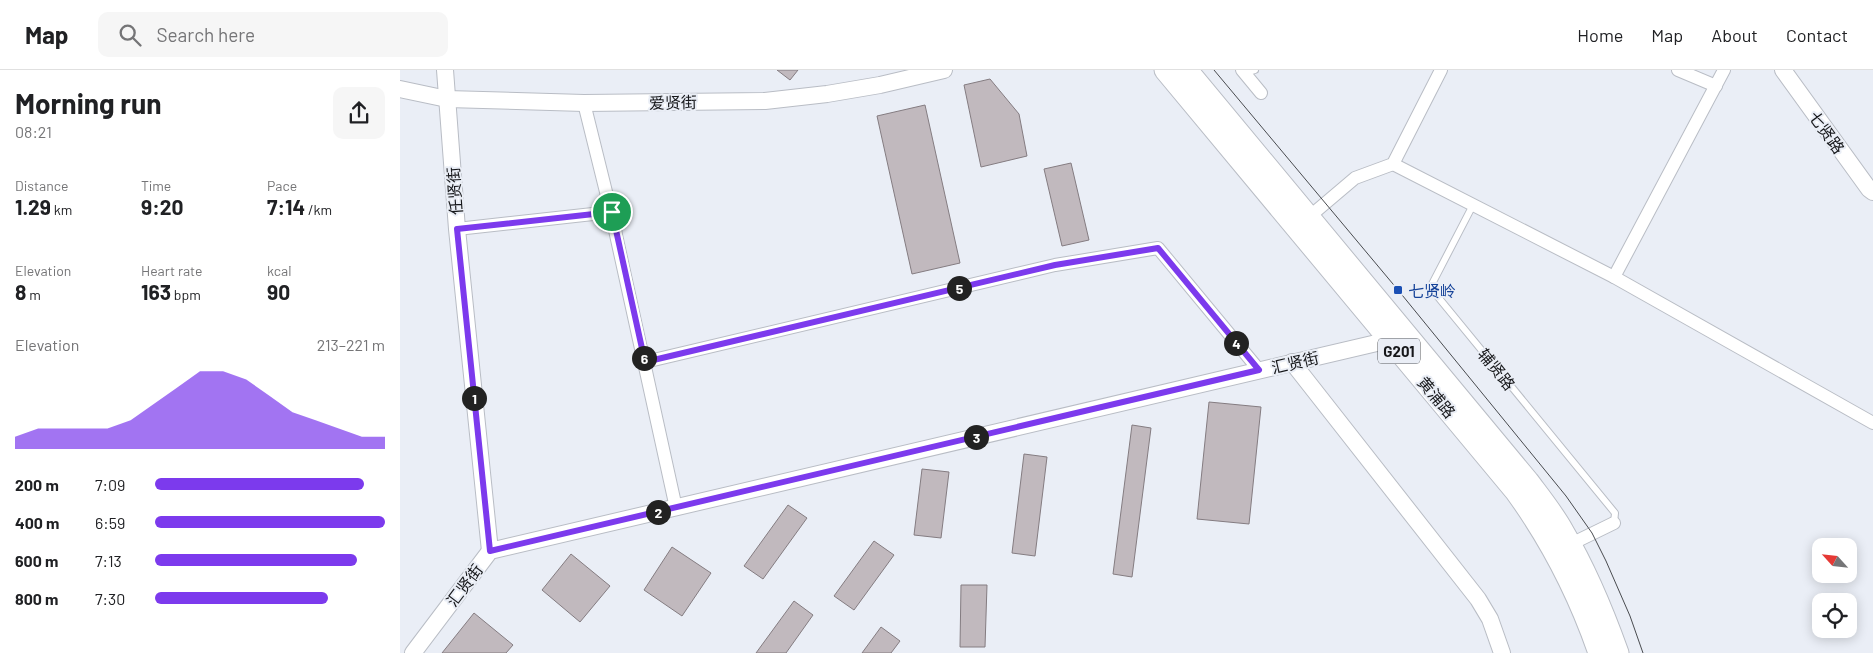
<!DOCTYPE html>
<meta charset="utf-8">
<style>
:root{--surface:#fff;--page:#f6f6f6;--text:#202124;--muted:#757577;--line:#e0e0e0;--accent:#7c3aed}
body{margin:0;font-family:Barlow,"Noto Sans SC",sans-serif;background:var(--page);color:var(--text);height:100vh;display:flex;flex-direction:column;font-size:19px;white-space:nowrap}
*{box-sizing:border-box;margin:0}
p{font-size:16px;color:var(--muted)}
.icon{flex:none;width:28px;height:28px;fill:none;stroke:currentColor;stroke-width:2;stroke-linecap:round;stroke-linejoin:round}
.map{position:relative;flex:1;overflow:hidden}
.drawer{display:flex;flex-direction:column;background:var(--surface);width:400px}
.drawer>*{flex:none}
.needle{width:32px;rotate:297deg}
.buttons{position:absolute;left:1412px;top:468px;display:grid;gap:10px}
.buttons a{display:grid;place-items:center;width:45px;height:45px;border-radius:10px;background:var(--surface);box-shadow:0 2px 12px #0003;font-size:25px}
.pin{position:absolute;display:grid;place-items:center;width:42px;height:42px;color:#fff;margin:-21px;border:2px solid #fff;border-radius:50%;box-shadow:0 1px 5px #0007}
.km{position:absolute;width:25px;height:25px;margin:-12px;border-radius:50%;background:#222;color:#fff;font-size:14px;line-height:25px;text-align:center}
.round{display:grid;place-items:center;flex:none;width:52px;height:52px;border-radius:10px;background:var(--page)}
.headline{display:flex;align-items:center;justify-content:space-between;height:85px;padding:0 15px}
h1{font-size:28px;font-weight:700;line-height:38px}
.figures{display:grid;grid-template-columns:repeat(3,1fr);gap:8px;height:85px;padding:5px 15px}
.figures div{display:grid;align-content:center}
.figures b{font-size:21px;font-weight:700}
.figures small{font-size:14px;font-weight:400}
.figures p{font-size:14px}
.chart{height:140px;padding:10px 15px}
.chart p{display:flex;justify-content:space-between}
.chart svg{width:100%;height:90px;margin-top:5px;fill:var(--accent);opacity:.7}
ul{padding:0 15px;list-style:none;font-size:16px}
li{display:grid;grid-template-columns:80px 60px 1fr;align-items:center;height:38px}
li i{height:12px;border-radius:6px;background:var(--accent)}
header{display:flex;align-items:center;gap:30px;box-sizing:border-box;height:70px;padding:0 25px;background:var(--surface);border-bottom:1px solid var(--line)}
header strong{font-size:24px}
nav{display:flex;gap:28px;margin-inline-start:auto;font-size:18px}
.search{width:350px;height:45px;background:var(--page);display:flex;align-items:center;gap:12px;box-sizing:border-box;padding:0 18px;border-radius:10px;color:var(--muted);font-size:19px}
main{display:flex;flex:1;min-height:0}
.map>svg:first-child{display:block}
.building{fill:#c1b9be;stroke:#847c81}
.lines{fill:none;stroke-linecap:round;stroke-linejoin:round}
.service-casing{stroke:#b9bdc5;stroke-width:8}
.minor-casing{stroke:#b9bdc5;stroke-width:14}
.tertiary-casing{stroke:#b9bdc5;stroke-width:18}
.trunk-casing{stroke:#b9bdc5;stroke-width:23}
.service{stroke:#fff;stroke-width:6}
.minor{stroke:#fff;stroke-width:12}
.tertiary{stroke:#fff;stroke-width:16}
.trunk{stroke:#fff;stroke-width:21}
.tram{stroke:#494b4f;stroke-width:1}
.route-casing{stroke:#fff;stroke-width:10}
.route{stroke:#7c3aed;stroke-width:6}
.transit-dot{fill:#1a4fb4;stroke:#eaeef6;stroke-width:2}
.labels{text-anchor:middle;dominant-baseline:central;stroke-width:4;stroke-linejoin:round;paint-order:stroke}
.shield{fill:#eaeef6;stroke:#56585c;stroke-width:1}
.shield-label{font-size:15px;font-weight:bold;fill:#16171a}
.street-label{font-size:16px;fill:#16171a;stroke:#eaeef6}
.transit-label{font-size:16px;fill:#164399;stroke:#eaeef6;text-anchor:start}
</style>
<header>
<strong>Map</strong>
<div class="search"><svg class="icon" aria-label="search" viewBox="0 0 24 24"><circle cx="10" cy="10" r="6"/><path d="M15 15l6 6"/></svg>Search here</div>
<nav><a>Home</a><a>Map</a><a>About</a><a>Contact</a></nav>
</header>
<main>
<section class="drawer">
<div class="headline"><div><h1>Morning run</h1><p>08:21</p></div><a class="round"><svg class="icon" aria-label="share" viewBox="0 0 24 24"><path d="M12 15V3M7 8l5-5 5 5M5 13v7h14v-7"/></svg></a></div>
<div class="figures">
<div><p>Distance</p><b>1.29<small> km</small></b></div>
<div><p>Time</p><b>9:20</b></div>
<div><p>Pace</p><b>7:14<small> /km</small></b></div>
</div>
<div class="figures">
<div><p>Elevation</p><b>8<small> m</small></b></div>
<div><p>Heart rate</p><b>163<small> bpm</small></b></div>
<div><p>kcal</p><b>90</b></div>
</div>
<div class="chart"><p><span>Elevation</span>213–221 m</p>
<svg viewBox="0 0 160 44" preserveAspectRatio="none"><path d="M0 44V38L10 34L20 34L30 34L40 34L50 30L60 22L70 14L80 6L90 6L100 10L110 18L120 26L130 30L140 34L150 38L160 38V44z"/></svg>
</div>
<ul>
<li><b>200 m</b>7:09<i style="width:91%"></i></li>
<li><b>400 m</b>6:59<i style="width:100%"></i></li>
<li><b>600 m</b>7:13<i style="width:88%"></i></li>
<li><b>800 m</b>7:30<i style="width:75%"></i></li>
</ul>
</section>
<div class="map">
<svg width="1473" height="583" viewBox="0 0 1473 583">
<rect width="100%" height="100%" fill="#eaeef6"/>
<!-- building -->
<g class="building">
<path d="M377,0H398L390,10Z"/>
<path d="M590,9L619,44L627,86L581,97L564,15Z"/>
<path d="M525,35L560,193L512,204L477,46Z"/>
<path d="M671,93L689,170L662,176L644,99Z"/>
<path d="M809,332L861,337L849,454L797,449Z"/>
<path d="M732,355L751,358L732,507L713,504Z"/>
<path d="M624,384L647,387L635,486L612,483Z"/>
<path d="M522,399L549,402L541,468L514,465Z"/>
<path d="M388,435L407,448L363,509L344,496Z"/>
<path d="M474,471L494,485L454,540L434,526Z"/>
<path d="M272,477L311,503L282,546L244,520Z"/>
<path d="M171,484L210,516L180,552L142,520Z"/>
<path d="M561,515H587L585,577H560Z"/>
<path d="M394,531L413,545L386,583H356Z"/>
<path d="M74,543L113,575L106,583H42Z"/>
<path d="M481,557L500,571L491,583H462Z"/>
</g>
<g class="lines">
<defs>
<g id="service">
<path d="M844,3L855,0"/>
<path d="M1073,135L1032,214L1038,227L1215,443L1214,453"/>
</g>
<g id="minor">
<path d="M842,0L861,23"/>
<path d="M1278,0L1316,16"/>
<path d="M184,33L211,142L276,438"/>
<path d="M993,94L1214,207L1473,353"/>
<path d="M909,147L955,108L993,94L1041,0"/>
<path d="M57,159L211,142"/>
<path d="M1214,207L1324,0"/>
<path d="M245,292L655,195L758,178L859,300"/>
<path d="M1171,474L1214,453"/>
</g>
<g id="tertiary">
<path d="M45,0L57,159L90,481"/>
<path d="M1383,0L1469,119L1473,122"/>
<path d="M0,19L47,29L184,33L365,31L427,24L480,15L544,0"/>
<path d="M892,292L1078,529L1090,549L1102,583"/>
<path d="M13,583L90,481L998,268"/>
</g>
<g id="trunk">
<path d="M765,0L1116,422C1152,472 1179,525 1199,583"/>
<path d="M787,0L1128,411C1140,427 1153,443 1163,461C1186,500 1203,541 1218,583"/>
</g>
</defs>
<!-- service casing -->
<use href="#service" class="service-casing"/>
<!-- minor casing -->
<use href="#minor" class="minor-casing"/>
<!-- tertiary casing -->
<use href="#tertiary" class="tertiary-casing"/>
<!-- trunk casing -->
<use href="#trunk" class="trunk-casing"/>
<!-- service -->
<use href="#service" class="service"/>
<!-- minor -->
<use href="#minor" class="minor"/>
<!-- tertiary -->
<use href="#tertiary" class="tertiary"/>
<!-- trunk -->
<use href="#trunk" class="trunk"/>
<!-- tram -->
<path class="tram" d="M814,0L998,220L1166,426L1192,463L1206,491L1230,546L1243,583"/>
</g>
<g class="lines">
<defs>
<path id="route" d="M212,142L245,292L655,195L758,178L859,300L90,481L57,159Z"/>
</defs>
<!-- route casing -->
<use href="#route" class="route-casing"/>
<!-- route -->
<use href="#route" class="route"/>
</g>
<!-- markers -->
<rect class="transit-dot" x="993" y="215" width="10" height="10" rx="2.5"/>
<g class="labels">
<!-- shield labels -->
<rect class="shield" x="978" y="268.5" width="42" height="25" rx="4"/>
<g class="shield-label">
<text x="999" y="281">G201</text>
</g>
<!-- street labels -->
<g class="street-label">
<text transform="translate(273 32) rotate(-1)">爱贤街</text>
<text transform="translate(1427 62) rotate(54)">七贤路</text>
<text transform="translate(54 121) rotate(-94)">任贤街</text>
<text transform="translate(895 292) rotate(-13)">汇贤街</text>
<text transform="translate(1097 299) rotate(51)">辅贤路</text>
<text transform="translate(1037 327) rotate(50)">黄浦路</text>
<text transform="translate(64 515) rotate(-53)">汇贤街</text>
</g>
<!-- transit labels -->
<g class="transit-label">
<text x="1008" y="220">七贤岭</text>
</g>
</g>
</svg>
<div class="buttons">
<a><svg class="needle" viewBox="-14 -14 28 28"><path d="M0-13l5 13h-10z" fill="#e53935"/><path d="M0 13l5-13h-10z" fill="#757577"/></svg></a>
<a><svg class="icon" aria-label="locate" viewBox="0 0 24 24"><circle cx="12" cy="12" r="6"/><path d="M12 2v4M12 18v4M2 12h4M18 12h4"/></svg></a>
</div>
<div class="pin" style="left:212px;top:142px;background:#1e9e55"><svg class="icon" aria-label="arrive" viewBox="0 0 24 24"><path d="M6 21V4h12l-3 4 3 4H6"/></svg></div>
<b class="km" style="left:74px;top:328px">1</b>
<b class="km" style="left:258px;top:442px">2</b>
<b class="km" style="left:576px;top:367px">3</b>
<b class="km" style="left:836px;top:273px">4</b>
<b class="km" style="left:559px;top:218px">5</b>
<b class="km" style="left:244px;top:288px">6</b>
</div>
</main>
